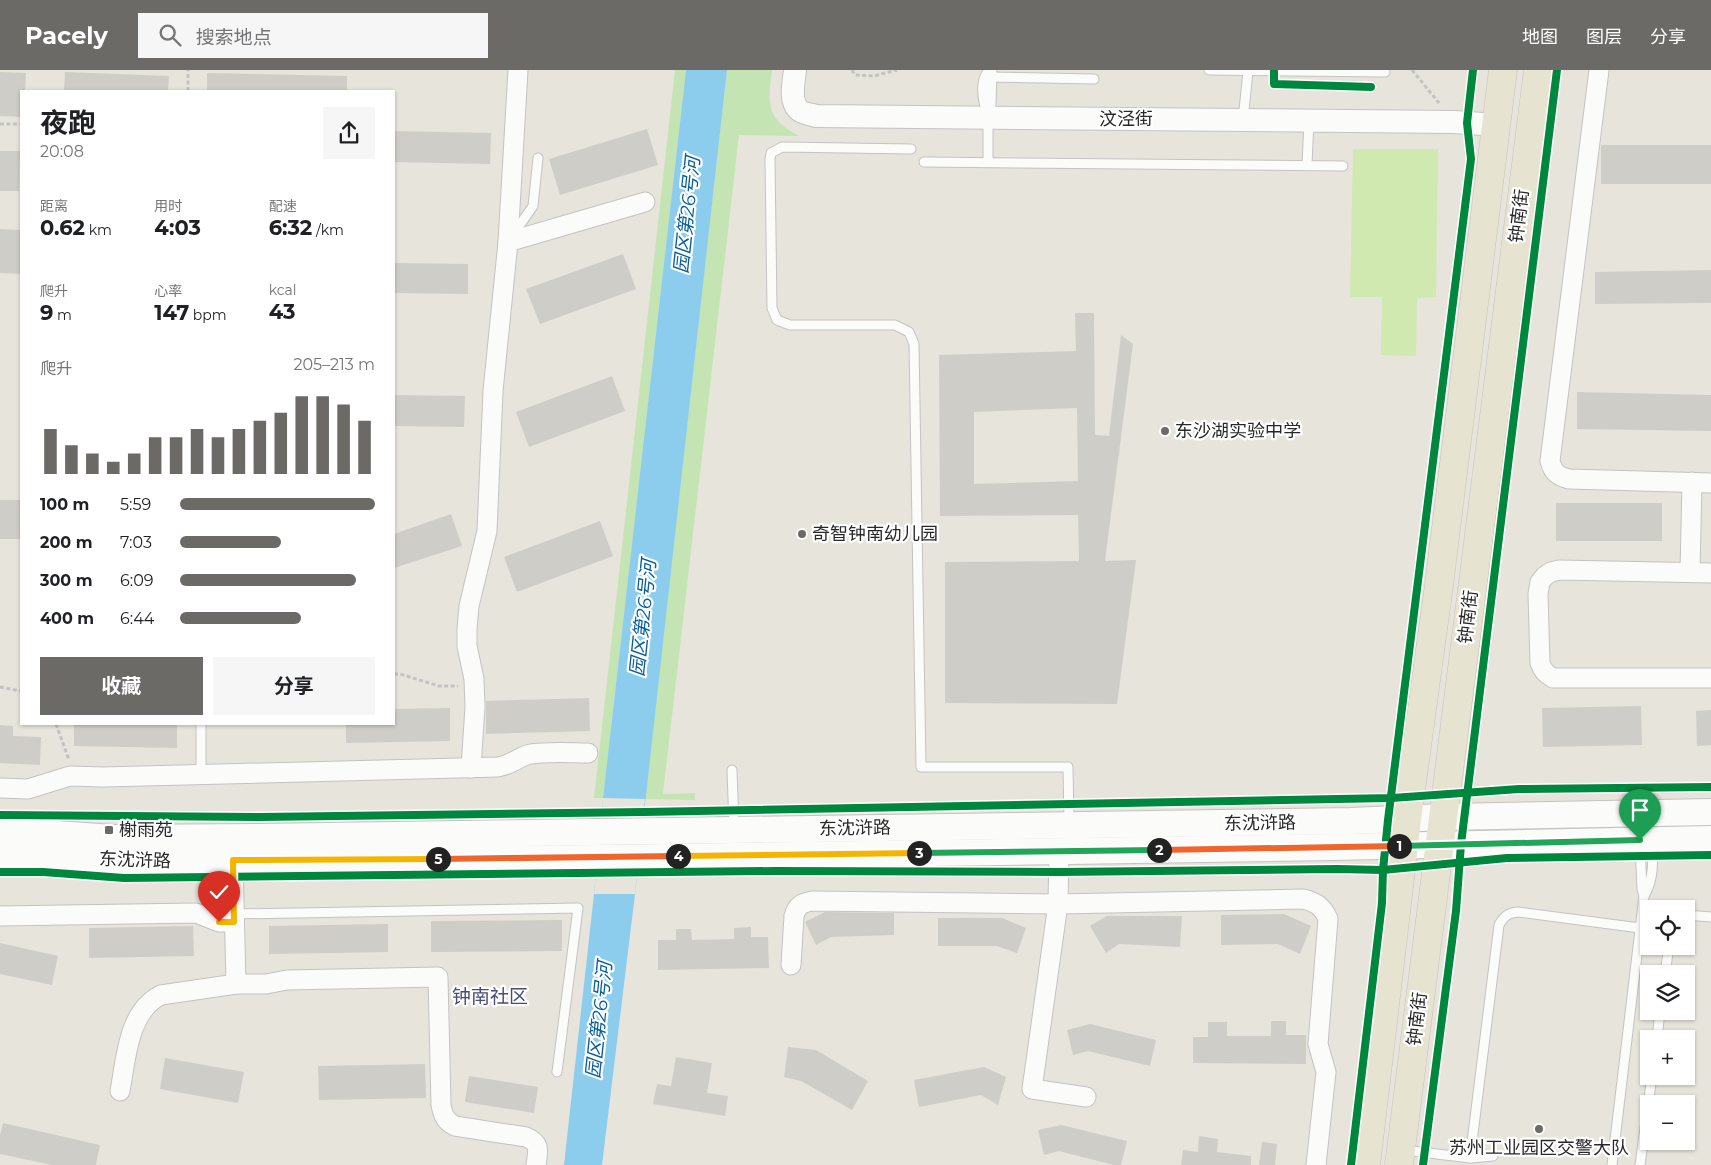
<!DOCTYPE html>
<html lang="zh">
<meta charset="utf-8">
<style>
:root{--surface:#fff;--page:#f6f6f6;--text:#202124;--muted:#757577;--accent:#6b6a67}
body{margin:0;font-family:Montserrat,"Noto Sans SC",sans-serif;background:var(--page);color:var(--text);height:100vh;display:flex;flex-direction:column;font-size:19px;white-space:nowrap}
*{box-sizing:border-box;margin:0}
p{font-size:16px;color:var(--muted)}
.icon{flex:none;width:28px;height:28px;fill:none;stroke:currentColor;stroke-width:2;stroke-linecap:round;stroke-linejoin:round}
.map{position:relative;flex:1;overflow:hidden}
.panel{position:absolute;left:20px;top:20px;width:375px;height:635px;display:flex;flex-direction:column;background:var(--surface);border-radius:0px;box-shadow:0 1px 4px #0004}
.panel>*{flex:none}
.tools{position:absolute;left:1640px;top:830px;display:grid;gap:10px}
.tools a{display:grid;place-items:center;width:55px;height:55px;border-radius:0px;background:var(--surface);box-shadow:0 1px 4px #0004;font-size:25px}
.pin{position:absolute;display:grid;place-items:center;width:42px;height:42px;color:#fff;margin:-51px -21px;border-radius:50% 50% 50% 0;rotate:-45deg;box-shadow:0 0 5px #0007}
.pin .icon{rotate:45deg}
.km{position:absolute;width:25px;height:25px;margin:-12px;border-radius:50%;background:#222;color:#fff;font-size:14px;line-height:25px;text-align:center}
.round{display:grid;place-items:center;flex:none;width:52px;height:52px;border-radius:0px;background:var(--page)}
.overview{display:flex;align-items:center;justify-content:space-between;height:85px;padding:0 20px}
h1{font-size:28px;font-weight:700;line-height:38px}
.figures{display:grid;grid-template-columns:repeat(3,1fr);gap:8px;height:85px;padding:5px 20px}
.figures div{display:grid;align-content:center}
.figures b{font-size:21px;font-weight:700}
.figures small{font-size:14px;font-weight:400}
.figures p{font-size:14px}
.chart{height:140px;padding:10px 20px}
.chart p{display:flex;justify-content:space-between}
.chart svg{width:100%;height:90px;margin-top:5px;stroke:var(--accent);stroke-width:6}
.primary-button{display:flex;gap:10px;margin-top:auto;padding:10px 20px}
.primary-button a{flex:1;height:58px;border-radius:0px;background:var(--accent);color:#fff;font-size:20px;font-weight:700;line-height:58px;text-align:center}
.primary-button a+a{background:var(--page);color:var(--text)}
ul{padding:0 20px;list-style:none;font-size:16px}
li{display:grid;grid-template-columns:80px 60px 1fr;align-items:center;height:38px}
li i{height:12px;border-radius:6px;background:var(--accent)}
header{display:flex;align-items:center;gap:30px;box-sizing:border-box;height:70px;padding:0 25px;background:var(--accent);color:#fff}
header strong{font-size:24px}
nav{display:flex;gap:28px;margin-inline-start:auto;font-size:18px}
.search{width:350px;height:45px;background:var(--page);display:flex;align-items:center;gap:12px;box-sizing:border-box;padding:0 18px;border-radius:0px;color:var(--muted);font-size:19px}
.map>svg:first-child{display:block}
.green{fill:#c4e5b3}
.pitch{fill:#d0e9b0}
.water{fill:#8ccded}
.pier{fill:#e7e4dc}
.building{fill:#cfcdc8;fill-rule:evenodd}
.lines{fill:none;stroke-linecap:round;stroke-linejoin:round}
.service-casing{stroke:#c4c3c2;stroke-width:11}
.minor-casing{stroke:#c4c3c2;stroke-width:21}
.tertiary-casing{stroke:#c4c3c2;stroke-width:24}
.secondary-casing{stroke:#c4c3c2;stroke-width:28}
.primary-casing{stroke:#c3c2bf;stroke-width:29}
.path{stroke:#c4c3c3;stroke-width:3;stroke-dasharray:4 2.5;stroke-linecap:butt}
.service{stroke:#fbfbfa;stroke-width:9}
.minor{stroke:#fbfbfa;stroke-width:19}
.tertiary{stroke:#fbfbfa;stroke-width:22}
.secondary{stroke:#fbfbfa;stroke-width:26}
.primary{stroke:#e7e3d1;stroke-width:28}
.cycleway-casing{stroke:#fff;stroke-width:11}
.cycleway{stroke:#00873e;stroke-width:8}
.split-1-casing{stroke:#fff;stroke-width:10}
.split-2-casing{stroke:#fff;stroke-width:10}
.split-3-casing{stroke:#fff;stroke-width:10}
.split-4-casing{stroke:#fff;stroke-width:10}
.split-5-casing{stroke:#fff;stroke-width:10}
.split-6-casing{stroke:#fff;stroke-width:10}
.split-1{stroke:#22a559;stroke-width:6}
.split-2{stroke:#f0652b;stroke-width:6}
.split-3{stroke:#22a559;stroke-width:6}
.split-4{stroke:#f5b400;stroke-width:6}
.split-5{stroke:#f0652b;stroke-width:6}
.split-6{stroke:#f5b400;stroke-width:6}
.poi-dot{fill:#6b6a67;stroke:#fff;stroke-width:2}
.labels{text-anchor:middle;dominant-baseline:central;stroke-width:4.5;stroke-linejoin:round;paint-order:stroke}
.street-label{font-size:18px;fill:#282828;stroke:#fff}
.poi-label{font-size:18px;fill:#282828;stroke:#fff;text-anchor:start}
.water-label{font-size:19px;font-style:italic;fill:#075e9d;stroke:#fff}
.neighbourhood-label{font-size:19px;fill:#474c7a;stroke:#fff}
</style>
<header>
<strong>Pacely</strong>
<div class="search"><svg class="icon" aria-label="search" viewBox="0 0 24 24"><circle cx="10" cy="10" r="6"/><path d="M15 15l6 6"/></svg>搜索地点</div>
<nav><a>地图</a><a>图层</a><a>分享</a></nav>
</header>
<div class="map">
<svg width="1711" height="1095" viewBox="0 0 1711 1095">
<rect width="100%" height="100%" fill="#e7e4dc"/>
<!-- green -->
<g class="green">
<path d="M675,0H686L603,728H594Z"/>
<path d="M727,0H772C768,34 765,48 799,66L739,65L663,724L695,723V730L645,729Z"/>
</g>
<!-- pitch -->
<path class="pitch" d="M1353,79H1438L1436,227L1417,228L1416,286L1381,285L1382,227H1350Z"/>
<!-- water -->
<path class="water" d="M686,0H727L635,824L602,1095H564L594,824L603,728Z"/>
<!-- pier -->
<path class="pier" d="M603,728L645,729L635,824H594Z"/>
<!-- building -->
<g class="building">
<path d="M0,2L26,3L25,21H21V47L0,46Z"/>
<path d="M65,2L169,6L168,21H64Z"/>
<path d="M207,3L347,6V21H207Z"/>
<path d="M647,59L658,95L560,125L549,89Z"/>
<path d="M394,61L491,63L490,94L394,92Z"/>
<rect x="1601" y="75" width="110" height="39"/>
<path d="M0,81H20L19,121H0Z"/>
<path d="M0,159L21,160V204L0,203Z"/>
<path d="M623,184L636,219L540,254L526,219Z"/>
<path d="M394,193L468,194V224L394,223Z"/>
<path d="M1711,200V233L1595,234V202Z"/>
<path d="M1075,243H1094L1095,365L1109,366L1121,265L1133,274L1105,491L1136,490L1117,634L945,633V492L1079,491L1078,445L940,446L939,285L1076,281ZM1077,338L1078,411L974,414V342Z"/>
<path d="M612,306L625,341L529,377L516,342Z"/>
<path d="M1577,322L1711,325V361L1577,359Z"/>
<path d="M394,325L465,326L464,357L394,356Z"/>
<rect x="0" y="430" width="21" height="39"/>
<rect x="1556" y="433" width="106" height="38"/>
<path d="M451,444L462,476L394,498V464Z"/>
<path d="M600,451L613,486L517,522L504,487Z"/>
<path d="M589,628L590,661L486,664V631Z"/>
<path d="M1641,636L1642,675L1543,677L1542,638Z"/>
<path d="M450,638V671L346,673V654H394V639Z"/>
<path d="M1711,640V675L1697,676L1696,641Z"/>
<path d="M74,654H177V678L74,676Z"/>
<path d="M0,655L13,656V666L41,667L40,695L0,693Z"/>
<path d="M825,842L894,843V865L831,867L816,875L805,852Z"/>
<path d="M1284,844L1311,856L1300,884L1278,874L1221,875V845Z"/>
<path d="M1107,846H1182L1180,877L1119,874L1106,883L1090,856Z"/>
<path d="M938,848H1002L1026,858L1017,883L997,876H938Z"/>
<path d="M562,850V881L431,882V851Z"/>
<path d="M388,854V882L269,884V856Z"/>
<path d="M193,856L194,886L89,888V858Z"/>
<path d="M751,857V867H768L769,898L658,900V870H676V859H691L692,870L734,869V858Z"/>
<path d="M0,873L58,886L52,915L0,904Z"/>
<path d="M1271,951H1286V965H1306V994L1193,993V967H1208V952H1227V966H1271Z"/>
<path d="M1090,954L1156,970L1150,996L1088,981L1073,985L1067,960Z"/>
<path d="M788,977L816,980L868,1011L852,1040L801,1011L784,1007Z"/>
<path d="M676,987L712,993L707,1023L728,1026L725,1046L653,1034L657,1014L671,1016Z"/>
<path d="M165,988L244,1002L238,1033L160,1019Z"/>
<path d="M425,994L426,1028L319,1030L318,996Z"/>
<path d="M984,997L1006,1007L998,1035L981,1025L919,1037L914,1010Z"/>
<path d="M469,1006L538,1017L534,1043L465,1032Z"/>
<path d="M3,1053L100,1075L96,1095H52L0,1084V1066Z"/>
<path d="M1061,1055L1127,1071L1121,1095H1114L1059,1081L1044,1085L1038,1060Z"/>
<path d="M1199,1066L1218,1069L1217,1082L1251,1086V1095H1181L1183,1080L1198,1082Z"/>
<path d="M1262,1072L1277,1074L1275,1095H1259Z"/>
</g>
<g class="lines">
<defs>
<g id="service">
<path d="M1209,0L1385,2"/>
<path d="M985,7L1094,9"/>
<path d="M987,46C984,33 979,14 987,3"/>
<path d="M1243,50L1248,1"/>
<path d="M911,79L782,77L771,83L770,89L772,238L777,250L790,255H895L909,262L914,274L921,697H1068L1069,753"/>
<path d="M924,92L1343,96"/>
<path d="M988,92V48L991,34L992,0"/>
<path d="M1307,95L1309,51"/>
<path d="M512,166L533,136L538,88"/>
<path d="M732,700L734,757"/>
<path d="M201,705V654"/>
<path d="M1640,773L1642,819L1644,826"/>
<path d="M234,844L578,838L557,1002"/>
<path d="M1686,845L1711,847"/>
<path d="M1665,904L1669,876"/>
<path d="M1657,969L1660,941"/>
<path d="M1404,1080L1470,1088L1493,1086"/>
<path d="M1470,1088L1499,855C1504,846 1508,843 1518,842L1640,858"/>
<path d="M1612,1095L1644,826C1654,810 1653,790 1652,771"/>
<path d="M1640,1095L1652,1006"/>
</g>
<g id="minor">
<path d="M1599,0L1550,391C1553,402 1557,406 1569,409L1711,413"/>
<path d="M508,172L645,132"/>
<path d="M1690,502L1692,412"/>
<path d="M1711,503L1559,500L1551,502L1545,506L1540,512L1538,524L1540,593C1543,601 1546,604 1553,608H1711"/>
<path d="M471,698L475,637L474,609L467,576V559L469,536L487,461L493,321L508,172L518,0"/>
<path d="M0,718L28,719L70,706L103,707L498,697C510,695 516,689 527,685C541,681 572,683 588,683"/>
<path d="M1059,781L1058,834L1032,1019L1086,1027"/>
<path d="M233,790L236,914"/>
<path d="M0,846L196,843L219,852H234"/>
<path d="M791,895L794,846C797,835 802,833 812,831L1058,834L1303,829C1316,832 1323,837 1328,849L1318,974L1326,1002L1316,1095"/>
<path d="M120,1021C126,989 128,941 161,925L236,914H266L287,910L438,907L441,1035C443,1045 445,1051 455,1056L526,1067C541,1073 538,1081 536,1095"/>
</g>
<path id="tertiary" d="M795,0C794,11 789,30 798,39C802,44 811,44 816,46L1454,52L1497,55"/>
<g id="secondary">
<path d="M0,763H42L112,768L259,767L1351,751L1443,747L1711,742"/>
<path d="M0,785L41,784L126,792L598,788L1333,777L1711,769"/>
</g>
<g id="primary">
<path d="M1366,1095L1407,749L1439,515L1503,0"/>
<path d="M1399,1095L1538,0"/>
</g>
</defs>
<!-- service casing -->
<use href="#service" class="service-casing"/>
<!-- minor casing -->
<use href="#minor" class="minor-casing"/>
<!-- tertiary casing -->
<use href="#tertiary" class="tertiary-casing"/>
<!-- secondary casing -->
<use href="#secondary" class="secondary-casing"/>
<!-- primary casing -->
<use href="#primary" class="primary-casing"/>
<!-- path -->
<g class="path">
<path d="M852,0L855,5L874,6L897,0"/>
<path d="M1412,0L1439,33"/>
<path d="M188,21V0"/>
<path d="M0,54H21"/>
<path d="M394,604H400L439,616H458"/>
<path d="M0,617L21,621"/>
<path d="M56,654L69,690"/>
</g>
<!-- service -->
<use href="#service" class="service"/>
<!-- minor -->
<use href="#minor" class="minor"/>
<!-- tertiary -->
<use href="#tertiary" class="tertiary"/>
<!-- secondary -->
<use href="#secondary" class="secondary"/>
<!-- primary -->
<use href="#primary" class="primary"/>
<defs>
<g id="cycleway">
<path d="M1274,1V14L1371,17"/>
<path d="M0,745L260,747L644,742L1392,728L1519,719L1711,717"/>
<path d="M0,802H43L124,808L775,801L1059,802L1337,799L1383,800L1507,788L1711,785"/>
<path d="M1351,1095L1382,833L1383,800L1388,750L1471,89L1467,53L1473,0"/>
<path d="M1423,1095L1456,841L1461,774L1557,0"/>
</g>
</defs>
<!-- cycleway casing -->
<use href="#cycleway" class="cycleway-casing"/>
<!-- cycleway -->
<use href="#cycleway" class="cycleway"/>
</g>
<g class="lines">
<defs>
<path id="split-1" d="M1399,776L1640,770"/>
<path id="split-2" d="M1159,780L1399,776"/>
<path id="split-3" d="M919,783L1159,780"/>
<path id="split-4" d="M678,786L919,783"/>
<path id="split-5" d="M438,789L678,786"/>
<path id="split-6" d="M219,852H234L233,790L438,789"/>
</defs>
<!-- split-1 casing -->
<use href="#split-1" class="split-1-casing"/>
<!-- split-2 casing -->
<use href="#split-2" class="split-2-casing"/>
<!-- split-3 casing -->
<use href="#split-3" class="split-3-casing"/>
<!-- split-4 casing -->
<use href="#split-4" class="split-4-casing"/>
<!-- split-5 casing -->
<use href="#split-5" class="split-5-casing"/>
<!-- split-6 casing -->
<use href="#split-6" class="split-6-casing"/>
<!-- split-1 -->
<use href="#split-1" class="split-1"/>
<!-- split-2 -->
<use href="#split-2" class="split-2"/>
<!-- split-3 -->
<use href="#split-3" class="split-3"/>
<!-- split-4 -->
<use href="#split-4" class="split-4"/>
<!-- split-5 -->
<use href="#split-5" class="split-5"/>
<!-- split-6 -->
<use href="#split-6" class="split-6"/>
</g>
<!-- markers -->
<g class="poi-dot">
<circle cx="1165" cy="361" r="5"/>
<circle cx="802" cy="464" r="5"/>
<rect x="104" y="755" width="10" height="10" rx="2.5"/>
<circle cx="1539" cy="1059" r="5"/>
</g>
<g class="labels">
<!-- street labels -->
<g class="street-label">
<text x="1126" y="49">汶泾街</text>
<text transform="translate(1519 146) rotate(-83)">钟南街</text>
<text transform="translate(1468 547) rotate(-83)">钟南街</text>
<text transform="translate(1260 753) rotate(-1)">东沈浒路</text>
<text transform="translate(855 758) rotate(-1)">东沈浒路</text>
<text transform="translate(135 790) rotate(2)">东沈浒路</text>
<text transform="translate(1417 949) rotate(-83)">钟南街</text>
</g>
<!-- poi labels -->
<g class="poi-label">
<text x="1175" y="361">东沙湖实验中学</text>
<text x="812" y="464">奇智钟南幼儿园</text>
<text x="119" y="760">榭雨苑</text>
<text x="1539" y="1078" text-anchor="middle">苏州工业园区交警大队</text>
</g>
<!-- water labels -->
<g class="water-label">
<text transform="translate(687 145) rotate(-84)">园区第26号河</text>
<text transform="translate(643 548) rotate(-84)">园区第26号河</text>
<text transform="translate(599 950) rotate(-84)">园区第26号河</text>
</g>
<!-- neighbourhood labels -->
<g class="neighbourhood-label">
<text x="490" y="926">钟南社区</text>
</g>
</g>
</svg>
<div class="tools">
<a><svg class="icon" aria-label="locate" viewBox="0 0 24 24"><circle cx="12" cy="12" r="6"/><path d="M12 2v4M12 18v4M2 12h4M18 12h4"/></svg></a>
<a><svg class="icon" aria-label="layers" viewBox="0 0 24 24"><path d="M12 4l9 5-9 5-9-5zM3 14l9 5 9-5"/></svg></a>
<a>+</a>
<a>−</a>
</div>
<div class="pin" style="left:1640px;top:770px;background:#1e9e55"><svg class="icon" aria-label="arrive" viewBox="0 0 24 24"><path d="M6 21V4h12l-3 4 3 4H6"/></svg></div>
<div class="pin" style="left:219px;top:852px;background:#d93025"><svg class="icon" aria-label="check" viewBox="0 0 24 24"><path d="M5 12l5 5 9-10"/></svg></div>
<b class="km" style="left:1399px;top:776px">1</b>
<b class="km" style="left:1159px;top:780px">2</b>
<b class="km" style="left:919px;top:783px">3</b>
<b class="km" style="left:678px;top:786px">4</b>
<b class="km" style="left:438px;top:789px">5</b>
<section class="panel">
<div class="overview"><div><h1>夜跑</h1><p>20:08</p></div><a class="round"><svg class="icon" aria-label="share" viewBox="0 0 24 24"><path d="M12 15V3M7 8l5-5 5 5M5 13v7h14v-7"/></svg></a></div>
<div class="figures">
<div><p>距离</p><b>0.62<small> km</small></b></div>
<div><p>用时</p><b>4:03</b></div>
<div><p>配速</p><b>6:32<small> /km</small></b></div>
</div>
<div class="figures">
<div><p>爬升</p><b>9<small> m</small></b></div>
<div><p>心率</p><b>147<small> bpm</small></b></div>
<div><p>kcal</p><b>43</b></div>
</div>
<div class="chart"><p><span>爬升</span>205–213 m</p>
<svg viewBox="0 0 160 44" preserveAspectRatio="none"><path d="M5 44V22M15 44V30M25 44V34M35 44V38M45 44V34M55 44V26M65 44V26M75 44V22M85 44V26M95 44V22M105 44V18M115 44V14M125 44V6M135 44V6M145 44V10M155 44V18"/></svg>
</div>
<ul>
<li><b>100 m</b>5:59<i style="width:100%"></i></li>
<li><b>200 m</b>7:03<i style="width:52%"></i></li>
<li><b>300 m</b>6:09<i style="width:90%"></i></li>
<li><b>400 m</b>6:44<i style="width:62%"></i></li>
</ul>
<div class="primary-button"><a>收藏</a><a>分享</a></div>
</section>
</div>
